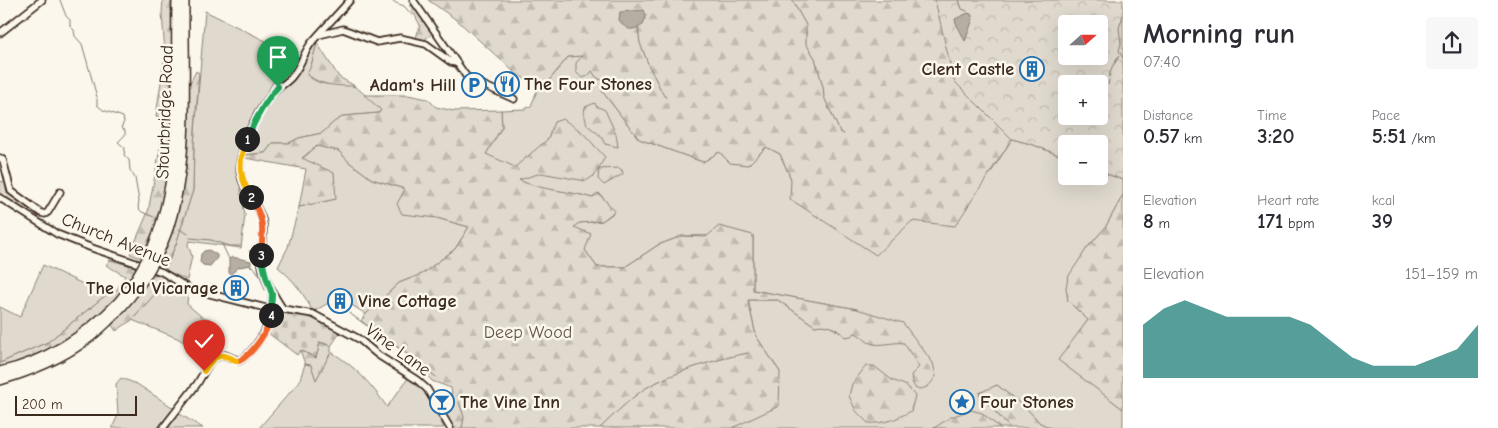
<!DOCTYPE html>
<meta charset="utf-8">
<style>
:root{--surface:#fff;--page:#f7f7f7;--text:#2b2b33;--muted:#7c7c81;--accent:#0f766e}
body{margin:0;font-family:"Comic Neue",sans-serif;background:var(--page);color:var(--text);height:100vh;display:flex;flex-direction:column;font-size:19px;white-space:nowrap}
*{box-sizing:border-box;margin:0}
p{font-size:16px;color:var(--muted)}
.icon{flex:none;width:28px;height:28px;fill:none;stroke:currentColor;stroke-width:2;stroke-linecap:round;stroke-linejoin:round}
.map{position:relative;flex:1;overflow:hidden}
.details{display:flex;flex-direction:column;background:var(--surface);width:375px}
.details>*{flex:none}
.needle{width:32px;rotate:69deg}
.buttons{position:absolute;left:1058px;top:15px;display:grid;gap:10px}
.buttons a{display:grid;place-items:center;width:50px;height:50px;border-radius:5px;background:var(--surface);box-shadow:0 5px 20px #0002;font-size:25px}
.scale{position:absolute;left:15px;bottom:12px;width:122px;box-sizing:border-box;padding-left:5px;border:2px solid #3b2a1e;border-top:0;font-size:14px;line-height:18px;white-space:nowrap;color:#3b2a1e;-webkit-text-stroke:4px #fbf7ec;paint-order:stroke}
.pin{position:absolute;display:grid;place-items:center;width:42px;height:42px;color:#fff;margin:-51px -21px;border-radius:50% 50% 50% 0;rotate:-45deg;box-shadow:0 0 5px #0007}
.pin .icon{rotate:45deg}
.km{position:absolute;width:25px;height:25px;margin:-12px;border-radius:50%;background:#222;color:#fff;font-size:14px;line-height:25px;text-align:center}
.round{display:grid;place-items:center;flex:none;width:52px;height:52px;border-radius:5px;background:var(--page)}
.head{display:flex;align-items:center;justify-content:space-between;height:85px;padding:0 20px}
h1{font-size:28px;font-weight:700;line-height:38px}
.stats{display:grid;grid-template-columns:repeat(3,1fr);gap:8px;height:85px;padding:5px 20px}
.stats div{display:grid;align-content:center}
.stats b{font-size:21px;font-weight:700}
.stats small{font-size:14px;font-weight:400}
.stats p{font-size:14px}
.chart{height:140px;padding:10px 20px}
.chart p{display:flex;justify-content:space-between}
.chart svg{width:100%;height:90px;margin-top:5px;fill:var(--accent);opacity:.7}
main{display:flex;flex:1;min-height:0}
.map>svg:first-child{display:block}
.green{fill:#dfd9ce;stroke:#8d8276}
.forest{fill:url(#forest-firs);stroke:#8d8276}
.cemetery{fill:url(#cemetery-stones);stroke:#8d8276}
.park{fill:url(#park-crowns);stroke:#8d8276;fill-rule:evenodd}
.water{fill:#b6aea2;stroke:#85796d}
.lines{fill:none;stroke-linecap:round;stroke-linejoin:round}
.stream{stroke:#85796d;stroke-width:1}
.minor-casing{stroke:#3b2a1e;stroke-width:9}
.highway-casing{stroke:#3b2a1e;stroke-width:12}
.minor{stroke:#fbf7ec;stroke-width:5.5}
.highway{stroke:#fbf7ec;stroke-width:9}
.highway-bridge-casing{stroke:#3b2a1e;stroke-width:12;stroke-linecap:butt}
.highway-bridge{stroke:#fbf7ec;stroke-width:9}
.split-1-casing{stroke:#fff;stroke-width:10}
.split-2-casing{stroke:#fff;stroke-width:10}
.split-3-casing{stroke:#fff;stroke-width:10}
.split-4-casing{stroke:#fff;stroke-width:10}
.split-5-casing{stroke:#fff;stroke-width:10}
.split-6-casing{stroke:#fff;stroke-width:10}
.split-1{stroke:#22a559;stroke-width:6}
.split-2{stroke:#f5b400;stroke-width:6}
.split-3{stroke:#f0652b;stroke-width:6}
.split-4{stroke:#22a559;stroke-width:6}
.split-5{stroke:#f0652b;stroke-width:6}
.split-6{stroke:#f5b400;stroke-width:6}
.labels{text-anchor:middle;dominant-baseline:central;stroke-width:5;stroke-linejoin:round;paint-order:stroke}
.poi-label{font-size:18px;font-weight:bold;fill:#3b2a1e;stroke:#fbf7ec;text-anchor:start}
.street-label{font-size:18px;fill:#3b2a1e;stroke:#fbf7ec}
.park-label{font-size:18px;fill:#64564a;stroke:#fbf7ec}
</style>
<main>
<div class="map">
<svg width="1123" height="428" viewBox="0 0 1123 428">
<defs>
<pattern id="forest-firs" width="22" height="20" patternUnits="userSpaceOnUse" patternTransform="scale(1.25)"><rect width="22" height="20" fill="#dfd9ce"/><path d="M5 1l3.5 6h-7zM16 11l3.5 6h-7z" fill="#c0bab0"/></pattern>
<pattern id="cemetery-stones" width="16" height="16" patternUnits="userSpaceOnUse" patternTransform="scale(1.25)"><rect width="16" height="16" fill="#dfd9ce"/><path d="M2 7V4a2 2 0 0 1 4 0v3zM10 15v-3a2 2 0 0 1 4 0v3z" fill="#c0bab0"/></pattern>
<pattern id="park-crowns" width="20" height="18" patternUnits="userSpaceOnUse" patternTransform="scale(1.25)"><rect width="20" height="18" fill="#dfd9ce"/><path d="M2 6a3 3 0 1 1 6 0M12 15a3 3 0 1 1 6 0" fill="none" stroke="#c0bab0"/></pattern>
</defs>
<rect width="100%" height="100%" fill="#fbf7ec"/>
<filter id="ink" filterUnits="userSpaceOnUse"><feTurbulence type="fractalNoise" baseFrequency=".02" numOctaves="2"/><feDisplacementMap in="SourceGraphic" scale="10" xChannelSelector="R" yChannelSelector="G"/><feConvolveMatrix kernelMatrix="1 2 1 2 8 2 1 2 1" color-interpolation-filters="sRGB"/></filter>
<g filter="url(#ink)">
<!-- green -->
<g class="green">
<path d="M205,11L298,57C292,70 289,81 273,82L253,118L243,141L241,194L245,215L241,248L189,241L188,245L192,256L187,280L165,270L176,244L193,190L194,144Z"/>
<path d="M316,41L317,43L311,66L307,75C324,90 336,81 353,86C358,87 376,105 381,110L379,113L344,116L334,122L322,133L299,138L289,143H273L265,153L245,155L252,135L261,115L274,96L295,79Z"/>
<path d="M583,56L596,77L605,82L602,91L639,139L703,162L719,152L747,165L767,147L780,154L791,179L912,221L990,174L1012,139L1034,145L1066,158V176H1099V171L1123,180V195L1105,228L1087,248L1079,261L1068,301L1088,320L1059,360L1123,409V428H1051L1040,423L1027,409L997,385L979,394L1010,428H1000L982,413L944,428H732L742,422L780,372L756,336L748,300H778L815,326C825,323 832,327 840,333L857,309L753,290V235L682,236L658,245L625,267H597L585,250L573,227L579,223L602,221L615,212L599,193L592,198C571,191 548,192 527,184C512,178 499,164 486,154L502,127L501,110L525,109L531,106L538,88L547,83L568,57Z"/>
<path d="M317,146L339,151L349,162L372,179L405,189L437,218L469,227L455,249L422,274L399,283L366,314L337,296L330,302L313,312C304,294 294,280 278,267L288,247L299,207L336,199L302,159Z"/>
<path d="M6,181L27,205V208L26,210H23L0,196V182Z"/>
<path d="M43,265L106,295L48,342L0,363V307L20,317Z"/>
<path d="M161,286L182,294L188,292L187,304L202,317L210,319L198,350L177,338L132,320Z"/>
<path d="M331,352C354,365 372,385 387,407L409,377L425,391L444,428H259L299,382L305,364L311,365L316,379Z"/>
<path d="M121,378L137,384L175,409L158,428H112L118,415L116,384Z"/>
<path d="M178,413L203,428H165Z"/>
</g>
<!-- forest -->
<g class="forest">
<path d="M163,0H171L173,115L168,172L158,221L140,258L130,254L148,212L162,138L161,118L156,116L165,54L162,12Z"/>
<path d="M428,0H975L982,95L1012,139L955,226L912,221L876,255L790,199L791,179L780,154L766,147L748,165L730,163L719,152L703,162L639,139L602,91L605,82L596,77L592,71L588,76L582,78L576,72V63L582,56L568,57L547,83L538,88L513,71L458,21Z"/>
<path d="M414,3L433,33L424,40L416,38L420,25L410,6Z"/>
<path d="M317,43L339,77L355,86C338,86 320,86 307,74L311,66Z"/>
<path d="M196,71L199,73L194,144L193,190L176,244L165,270L158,266L178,208L186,138L188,87Z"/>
<path d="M364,95H408L428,99L436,107L454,111L501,110L502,127L486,154L515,167L548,139L554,122L563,119L582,132L605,157L595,175L586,181L541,173L519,180C542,191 568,190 592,198L598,193L615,211L602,221L579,223L574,227L591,234L585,250L597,267H625L658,245L682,236L706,237L719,226L753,235V290L857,309L903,323L933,363L936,376C930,385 928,389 916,389L912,382L911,375L919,367L904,343C893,341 878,348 868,342C863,339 861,335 855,333L851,336L845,337C840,329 825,323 815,326L778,300H748L756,336L780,372L779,406L732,428H453L441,411L446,406L444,403L449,399L446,395L452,394L451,388L432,381L423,371L425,367L361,321L366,314L399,283L422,274L455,249L469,227L437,218L402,214L397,204L405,189L372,179L349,162L339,151L317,146L302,158L334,173L336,199L299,207L306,169L245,158V155L265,153L273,143H289L299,138L322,133L334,122L344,116L379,113L381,110Z"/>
<path d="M595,103L596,106L605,110L616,134L618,147L605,144L601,136L587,125L584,113L585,107Z"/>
<path d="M619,168L622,170L623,174L604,185L598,179L599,169Z"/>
<path d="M1123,195V409L1058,360L1088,320L1068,301L1066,288L1068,277L1087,248L1105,228Z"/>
<path d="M110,260L135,267L136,271C127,283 118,297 107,308C79,337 39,357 0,368V363L48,342L106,295L116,291L125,276L106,265Z"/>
<path d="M155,274L161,275L188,292L182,294L161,287L132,320L116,331L112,325Z"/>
<path d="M320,342L331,346V352L316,380L311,365L305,364L300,350L316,358Z"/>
<path d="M866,366H874L892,380L907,386L915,396L911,411C896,419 886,424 868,423L856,411L849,396L852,384Z"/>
<path d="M997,385L1027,409L1040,423L1051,428H1010L979,393Z"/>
<path d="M971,410L982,413L1000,428H934L951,417Z"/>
</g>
<!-- cemetery -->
<path class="cemetery" d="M281,312C303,311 321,321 341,331L331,346L320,342L316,358L301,350L297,355L268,333L274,321Z"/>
<!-- park -->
<path class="park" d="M935,0H1123V180L1099,171V144H1066V158L1034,145L1012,139L954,81ZM1066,24H1099V56H1066ZM1066,84H1099V116H1066Z"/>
<!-- water -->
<g class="water">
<path d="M644,10L646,16L643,25C630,32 627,30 619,20L620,12Z"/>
<path d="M968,13L971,14L973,19L965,41L956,23L955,19Z"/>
<path d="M209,250L217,255V258L210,266L203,265L200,262L201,254L204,251Z"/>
<path d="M232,257L251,261V265L239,267L231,274L229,273V259Z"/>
</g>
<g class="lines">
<!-- stream -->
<g class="stream">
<path d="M60,0L66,16L70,20V26L74,30L75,36L82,44L97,97"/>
<path d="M392,0L396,3L404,6L412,15"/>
<path d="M792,0L806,25V44L815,58L823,87L824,97L840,132L844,134"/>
<path d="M959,0L962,9L967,11"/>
<path d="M1123,16L1119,28L1121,43L1119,51L1123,58"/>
<path d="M638,28L640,43L649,66L664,96L666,97"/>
<path d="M1109,77L1112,67L1119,56"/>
<path d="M1108,85L1109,80"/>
<path d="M97,99V105L103,110L123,117L124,122L121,128L125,130V135L118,142L125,148L124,155L129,160L130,170L135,178L139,201L138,208L142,212L154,217"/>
<path d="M179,229L188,234"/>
<path d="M190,238L211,240L230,246H240"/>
<path d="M222,244L229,259"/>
<path d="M249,251L256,254L259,273L265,290"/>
<path d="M250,266L254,267L258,273"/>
<path d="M334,306L344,311"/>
<path d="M349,313L410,356L436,377"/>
<path d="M459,402L464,417L462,428"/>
<path d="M600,428C615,414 635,393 653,384C681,370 717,359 748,353"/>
</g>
<defs>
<g id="minor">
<path d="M413,0L466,76L472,80L514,99"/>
<path d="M0,33L42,0"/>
<path d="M319,35L343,29L377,42L400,38L426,44L451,62L456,63"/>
<path d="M0,158L3,160L11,191L41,213L45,214L48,212L60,192"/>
<path d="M0,198L57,234L92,248L162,272L190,289L266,308L283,309L313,314L359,339L378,355L417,380L427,389L450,428"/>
<path d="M283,309C272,293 261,274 261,254C262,244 264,233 263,223C259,203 240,188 240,168C240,145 258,109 273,93C279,86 289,82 293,75C301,65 304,52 312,42C324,28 338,14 350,0"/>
<path d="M163,428L197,384L210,362L214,358L225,355L239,361C247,357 251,351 256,345C269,327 273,316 272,294"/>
</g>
<g id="highway">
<path d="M150,254C185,174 175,86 177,0"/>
<path d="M156,258C161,246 167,234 170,222C190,155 183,70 184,0"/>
<path d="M0,372C45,362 86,336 118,303C126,294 132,284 138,275"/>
<path d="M0,380C68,360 104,334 145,277"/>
</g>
</defs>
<!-- minor casing -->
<use href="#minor" class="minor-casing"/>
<!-- highway casing -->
<use href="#highway" class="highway-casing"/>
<!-- minor -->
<use href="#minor" class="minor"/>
<!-- highway -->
<use href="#highway" class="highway"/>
<defs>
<g id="highway-bridge">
<path d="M138,275L150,254"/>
<path d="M145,277L156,258"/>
</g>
</defs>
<!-- highway-bridge casing -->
<use href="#highway-bridge" class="highway-bridge-casing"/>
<!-- highway-bridge -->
<use href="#highway-bridge" class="highway-bridge"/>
</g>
</g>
<g class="lines" filter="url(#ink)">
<defs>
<path id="split-1" d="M247,139C255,120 264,102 278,87"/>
<path id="split-2" d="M247,139C237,163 239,175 251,197"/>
<path id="split-3" d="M251,197C265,222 263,228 261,255"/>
<path id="split-4" d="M261,255L266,277L272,294L271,315"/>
<path id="split-5" d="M236,361H239C252,355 270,329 271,315"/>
<path id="split-6" d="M204,371C213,356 220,351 236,361"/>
</defs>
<!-- split-1 casing -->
<use href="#split-1" class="split-1-casing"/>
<!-- split-2 casing -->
<use href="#split-2" class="split-2-casing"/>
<!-- split-3 casing -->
<use href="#split-3" class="split-3-casing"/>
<!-- split-4 casing -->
<use href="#split-4" class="split-4-casing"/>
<!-- split-5 casing -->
<use href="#split-5" class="split-5-casing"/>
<!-- split-6 casing -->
<use href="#split-6" class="split-6-casing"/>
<!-- split-1 -->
<use href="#split-1" class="split-1"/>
<!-- split-2 -->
<use href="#split-2" class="split-2"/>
<!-- split-3 -->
<use href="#split-3" class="split-3"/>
<!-- split-4 -->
<use href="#split-4" class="split-4"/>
<!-- split-5 -->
<use href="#split-5" class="split-5"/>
<!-- split-6 -->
<use href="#split-6" class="split-6"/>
</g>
<!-- icons -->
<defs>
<symbol id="building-ring" viewBox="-11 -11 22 22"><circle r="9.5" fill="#fbf7ec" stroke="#1f6fb2" stroke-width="1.5"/><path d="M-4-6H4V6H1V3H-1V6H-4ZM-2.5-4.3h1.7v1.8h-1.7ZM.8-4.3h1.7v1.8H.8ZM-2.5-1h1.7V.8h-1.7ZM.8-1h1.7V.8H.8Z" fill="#1f6fb2"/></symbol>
<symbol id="restaurant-ring" viewBox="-11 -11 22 22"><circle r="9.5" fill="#fbf7ec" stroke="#1f6fb2" stroke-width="1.5"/><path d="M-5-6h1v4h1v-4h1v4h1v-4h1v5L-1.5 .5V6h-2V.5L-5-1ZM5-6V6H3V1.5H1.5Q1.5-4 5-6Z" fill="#1f6fb2"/></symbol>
<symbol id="parking-ring" viewBox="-11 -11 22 22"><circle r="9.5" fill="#fbf7ec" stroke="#1f6fb2" stroke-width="1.5"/><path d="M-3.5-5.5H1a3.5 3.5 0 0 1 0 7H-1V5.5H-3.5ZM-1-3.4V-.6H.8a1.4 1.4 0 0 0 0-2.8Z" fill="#1f6fb2"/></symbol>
<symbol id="bar-ring" viewBox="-11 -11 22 22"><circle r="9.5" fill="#fbf7ec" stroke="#1f6fb2" stroke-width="1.5"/><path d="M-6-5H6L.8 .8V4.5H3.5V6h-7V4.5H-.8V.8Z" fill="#1f6fb2"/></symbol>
<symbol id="sight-ring" viewBox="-11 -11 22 22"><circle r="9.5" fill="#fbf7ec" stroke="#1f6fb2" stroke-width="1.5"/><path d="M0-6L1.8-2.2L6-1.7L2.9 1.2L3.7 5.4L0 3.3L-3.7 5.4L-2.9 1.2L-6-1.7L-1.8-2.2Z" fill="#1f6fb2"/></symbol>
</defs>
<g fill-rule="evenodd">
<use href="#building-ring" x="1018" y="55" width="28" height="28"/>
<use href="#restaurant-ring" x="493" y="70" width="28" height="28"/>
<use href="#parking-ring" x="460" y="71" width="28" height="28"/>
<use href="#building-ring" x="222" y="274" width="28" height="28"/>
<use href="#building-ring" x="326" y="287" width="28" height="28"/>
<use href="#bar-ring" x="428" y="388" width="28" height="28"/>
<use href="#sight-ring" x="948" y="388" width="28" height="28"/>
</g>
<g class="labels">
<!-- poi labels -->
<g class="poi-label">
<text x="1014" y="69" text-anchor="end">Clent Castle</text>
<text x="524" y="84">The Four Stones</text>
<text x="456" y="85" text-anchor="end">Adam's Hill</text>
<text x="218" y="288" text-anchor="end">The Old Vicarage</text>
<text x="358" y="301">Vine Cottage</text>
<text x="460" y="402">The Vine Inn</text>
<text x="980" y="402">Four Stones</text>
</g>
<!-- street labels -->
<g class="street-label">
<text transform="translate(165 112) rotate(-88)">Stourbridge Road</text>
<text transform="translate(116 240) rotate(22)">Church Avenue</text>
<text transform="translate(398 350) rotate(36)">Vine Lane</text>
</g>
<!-- park labels -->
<g class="park-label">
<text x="528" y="332">Deep Wood</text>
</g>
</g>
</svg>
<div class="buttons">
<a><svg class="needle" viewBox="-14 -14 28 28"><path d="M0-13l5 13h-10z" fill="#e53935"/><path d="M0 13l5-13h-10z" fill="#7c7c81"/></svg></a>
<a>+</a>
<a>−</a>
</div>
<div class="scale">200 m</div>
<div class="pin" style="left:278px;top:87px;background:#1e9e55"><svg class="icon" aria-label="arrive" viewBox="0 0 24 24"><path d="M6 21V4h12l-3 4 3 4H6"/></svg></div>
<div class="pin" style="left:204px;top:371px;background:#d93025"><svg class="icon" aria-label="check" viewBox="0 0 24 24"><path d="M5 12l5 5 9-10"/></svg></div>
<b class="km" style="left:247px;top:139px">1</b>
<b class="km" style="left:251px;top:197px">2</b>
<b class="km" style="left:261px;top:255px">3</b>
<b class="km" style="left:271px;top:315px">4</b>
</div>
<section class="details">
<div class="head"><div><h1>Morning run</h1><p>07:40</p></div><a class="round"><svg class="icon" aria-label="share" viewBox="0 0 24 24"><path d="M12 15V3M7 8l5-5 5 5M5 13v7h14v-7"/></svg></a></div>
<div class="stats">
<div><p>Distance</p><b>0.57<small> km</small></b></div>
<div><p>Time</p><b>3:20</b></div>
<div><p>Pace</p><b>5:51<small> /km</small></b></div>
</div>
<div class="stats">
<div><p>Elevation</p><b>8<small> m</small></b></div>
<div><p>Heart rate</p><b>171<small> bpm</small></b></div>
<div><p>kcal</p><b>39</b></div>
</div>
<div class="chart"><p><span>Elevation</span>151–159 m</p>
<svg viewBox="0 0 160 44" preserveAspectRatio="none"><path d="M0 44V18L10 10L20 6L30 10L40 14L50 14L60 14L70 14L80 18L90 26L100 34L110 38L120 38L130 38L140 34L150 30L160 18V44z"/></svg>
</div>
</section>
</main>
